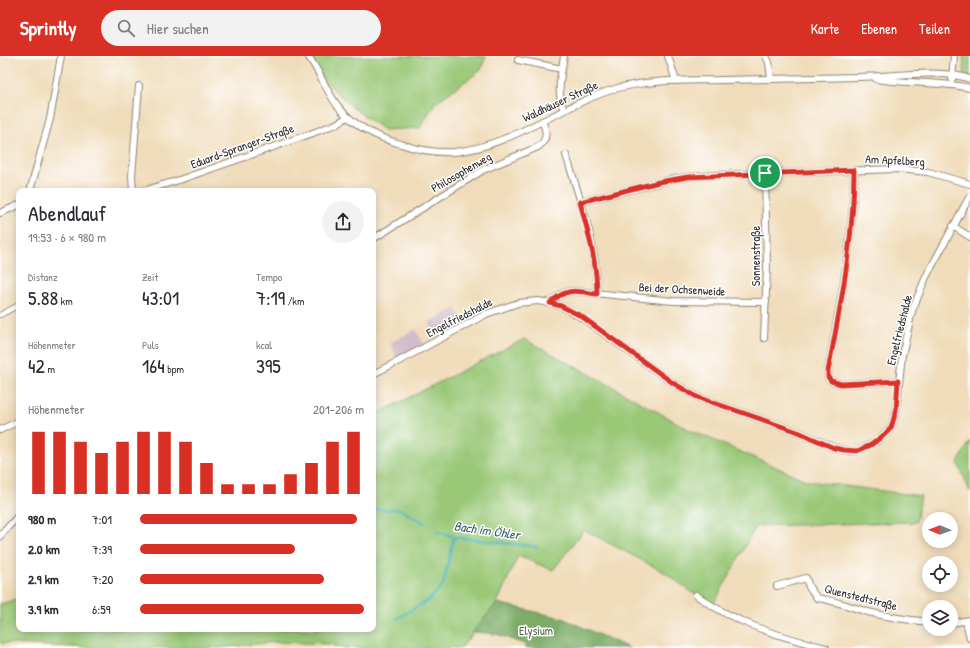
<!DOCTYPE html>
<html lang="de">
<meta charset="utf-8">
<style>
:root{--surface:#fff;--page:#f2f2f3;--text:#2b2b33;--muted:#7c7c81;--accent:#d93025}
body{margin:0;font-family:"Patrick Hand",sans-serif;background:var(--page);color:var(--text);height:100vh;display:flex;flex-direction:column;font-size:15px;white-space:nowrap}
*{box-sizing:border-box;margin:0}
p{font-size:13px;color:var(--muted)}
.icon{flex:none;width:22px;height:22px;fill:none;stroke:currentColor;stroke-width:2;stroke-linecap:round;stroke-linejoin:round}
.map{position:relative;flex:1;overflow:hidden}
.drawer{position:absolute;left:16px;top:132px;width:360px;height:444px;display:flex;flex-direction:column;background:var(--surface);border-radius:8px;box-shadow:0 2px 10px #0003}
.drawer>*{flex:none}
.needle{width:26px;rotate:271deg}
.controls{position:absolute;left:922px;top:456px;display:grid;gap:8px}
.controls a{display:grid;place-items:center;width:36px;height:36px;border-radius:50%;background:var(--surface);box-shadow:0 2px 10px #0003;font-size:20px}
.pin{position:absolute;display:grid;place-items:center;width:34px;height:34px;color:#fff;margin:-17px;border:2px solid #fff;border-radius:50%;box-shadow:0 1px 4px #0007}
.round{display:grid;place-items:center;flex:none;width:42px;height:42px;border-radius:21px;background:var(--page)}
.headline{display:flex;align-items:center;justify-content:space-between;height:68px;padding:0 12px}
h1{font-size:22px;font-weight:600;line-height:30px}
.figures{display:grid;grid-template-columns:repeat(3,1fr);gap:6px;height:68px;padding:4px 12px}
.figures div{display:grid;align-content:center}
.figures b{font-size:20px;font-weight:600}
.figures small{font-size:11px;font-weight:400}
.figures p{font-size:11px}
.chart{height:112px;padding:8px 12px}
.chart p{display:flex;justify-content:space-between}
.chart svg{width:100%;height:72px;margin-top:4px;stroke:var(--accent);stroke-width:6}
ul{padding:0 12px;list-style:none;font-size:13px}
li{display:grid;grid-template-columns:64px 48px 1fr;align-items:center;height:30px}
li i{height:10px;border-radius:5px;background:var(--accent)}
header{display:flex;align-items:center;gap:24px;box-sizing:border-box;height:56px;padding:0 20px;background:var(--accent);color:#fff}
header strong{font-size:19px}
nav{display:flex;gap:22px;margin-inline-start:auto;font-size:14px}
.search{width:280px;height:36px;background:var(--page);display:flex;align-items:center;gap:10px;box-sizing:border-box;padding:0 14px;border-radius:22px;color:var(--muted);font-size:15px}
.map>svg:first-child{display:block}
.industrial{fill:#d1bdc9}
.green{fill:#9ac877;stroke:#627a51}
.forest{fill:#7bac68;stroke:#536c4a}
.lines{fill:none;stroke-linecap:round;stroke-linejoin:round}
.stream{stroke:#42b2b8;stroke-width:2.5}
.pedestrian-casing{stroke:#8e8472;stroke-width:6}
.minor-casing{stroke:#8e8472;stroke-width:8}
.pedestrian{stroke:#fff;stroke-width:4.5}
.minor{stroke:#fff;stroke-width:6}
.route-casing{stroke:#fff;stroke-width:8}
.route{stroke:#d93025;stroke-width:5}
.labels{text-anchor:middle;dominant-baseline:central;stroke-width:3;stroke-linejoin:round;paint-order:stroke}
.street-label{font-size:12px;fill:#2b2b2b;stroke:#fff}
.park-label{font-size:12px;fill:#526246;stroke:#fff}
.water-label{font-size:13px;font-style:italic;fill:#346163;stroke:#fff}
</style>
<header>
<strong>Sprintly</strong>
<div class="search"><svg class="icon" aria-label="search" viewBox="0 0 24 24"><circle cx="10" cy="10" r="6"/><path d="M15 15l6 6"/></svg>Hier suchen</div>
<nav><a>Karte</a><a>Ebenen</a><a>Teilen</a></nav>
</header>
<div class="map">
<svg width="970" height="592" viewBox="0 0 970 592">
<rect width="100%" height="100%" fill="#fff"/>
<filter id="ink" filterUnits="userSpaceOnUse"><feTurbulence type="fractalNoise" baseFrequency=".025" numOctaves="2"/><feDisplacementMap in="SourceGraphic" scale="8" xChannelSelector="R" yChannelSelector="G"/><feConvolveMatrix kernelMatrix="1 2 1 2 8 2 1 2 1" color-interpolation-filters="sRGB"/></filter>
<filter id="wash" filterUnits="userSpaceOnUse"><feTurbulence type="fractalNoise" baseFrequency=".012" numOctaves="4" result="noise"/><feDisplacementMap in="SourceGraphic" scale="16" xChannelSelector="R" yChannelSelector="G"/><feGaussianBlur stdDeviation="0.9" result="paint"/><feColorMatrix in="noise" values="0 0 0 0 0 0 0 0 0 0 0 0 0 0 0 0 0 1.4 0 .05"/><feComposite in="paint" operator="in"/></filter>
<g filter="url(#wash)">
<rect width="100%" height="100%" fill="#f0dcba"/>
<!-- industrial -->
<g class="industrial">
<path d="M456,252L462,263L434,277L429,266Z"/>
<path d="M416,273L425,291L399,305L390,287Z"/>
</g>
<!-- green -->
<g class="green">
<path d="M308,0H486L481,14L435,47L420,72L384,74L353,52L320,20Z"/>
<path d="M963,0H970V22L965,21Z"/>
<path d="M524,283L604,326L690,374L808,425L921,440L916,466L756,470L716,544L711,550L664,516L584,474L553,514L518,500L497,547L461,592H339L331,588L276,586L219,592H90L0,587V548L19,542V573H373V360Z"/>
<path d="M970,385V436L958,407Z"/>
</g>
<!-- forest -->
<path class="forest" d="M497,547L562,562L629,592H524L527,589L496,578L473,576Z"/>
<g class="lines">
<!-- stream -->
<g class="stream">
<path d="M373,454L399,453L425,467"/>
<path d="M436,475L454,481L537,491"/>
<path d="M396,563L429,544L443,529L454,481"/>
</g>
</g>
</g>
<g filter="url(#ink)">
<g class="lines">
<defs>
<path id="pedestrian" d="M0,259L19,249"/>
<g id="minor">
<path d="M308,0C321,17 327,39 342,55C358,72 378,82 401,88C418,94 436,97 454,96C513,90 562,48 618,32C652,23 687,25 722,24C767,23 813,22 859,21C893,21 937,12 970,23"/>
<path d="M564,0C561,19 556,36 564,54"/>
<path d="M668,0L676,25"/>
<path d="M766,0L769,7L771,23"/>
<path d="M518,4L562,13"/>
<path d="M876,23C907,28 939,25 970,32"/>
<path d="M952,23L954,0"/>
<path d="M566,99C580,143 597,190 597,237"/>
<path d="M854,114C854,181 840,249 828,315V321L831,325L841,328L898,325"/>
<path d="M30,135L50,63L61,0"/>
<path d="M133,135L132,120L139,30"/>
<path d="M143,135L182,123L310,78L336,68L348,61"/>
<path d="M580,146L673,123L688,121L717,119L897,113L928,116L970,128"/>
<path d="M0,157L19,149"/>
<path d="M953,170L970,181"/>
<path d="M373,183L483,114L538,91C548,84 547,75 542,65"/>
<path d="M550,247C558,240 564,235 575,235L673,245L766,246"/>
<path d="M764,282L767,212L765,117"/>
<path d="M373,318L399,305L486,258L518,247L538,245L550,247L561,250L581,261L673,327L697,341L798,376L835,392L850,395H857L876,386L891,372L896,355L902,299L912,255L926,221L970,140"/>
<path d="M0,374L19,365"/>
<path d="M0,480L19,459"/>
<path d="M777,530L806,522L809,531L817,542C834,544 851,551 868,556C888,561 908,564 929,566"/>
<path d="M696,539C736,568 779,580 826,592"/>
<path d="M966,565L970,582"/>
<path d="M951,567L970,564"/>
</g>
</defs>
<!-- pedestrian casing -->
<use href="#pedestrian" class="pedestrian-casing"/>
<!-- minor casing -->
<use href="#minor" class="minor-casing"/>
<!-- pedestrian -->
<use href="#pedestrian" class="pedestrian"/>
<!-- minor -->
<use href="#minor" class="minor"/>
</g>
</g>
<g class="lines" filter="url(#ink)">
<defs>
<path id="route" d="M854,114C854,181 841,249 828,315V321L831,325L841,328L898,325L896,355L891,372L884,379L871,389L857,395L844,394L834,392L798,376L697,341L673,327L581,260L561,250L550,247C567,231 576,235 597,238C597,206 588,176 580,146L659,126L688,121Z"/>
</defs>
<!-- route casing -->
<use href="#route" class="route-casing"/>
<!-- route -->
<use href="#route" class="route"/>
</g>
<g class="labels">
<!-- street labels -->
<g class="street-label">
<text transform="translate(560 45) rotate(-25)">Waldhäuser Straße</text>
<text transform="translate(242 90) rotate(-20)">Eduard-Spranger-Straße</text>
<text transform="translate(895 104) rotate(3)">Am Apfelberg</text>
<text transform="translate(461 116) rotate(-30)">Philosophenweg</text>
<text transform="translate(755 200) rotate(-90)">Sonnenstraße</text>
<text transform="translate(682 233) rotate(3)">Bei der Ochsenweide</text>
<text transform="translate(459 261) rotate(-27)">Engelfriedshalde</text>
<text transform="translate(899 274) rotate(-76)">Engelfriedshalde</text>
<text transform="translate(861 541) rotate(14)">Quenstedtstraße</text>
</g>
<!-- park labels -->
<g class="park-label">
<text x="536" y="574">Elysium</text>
</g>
<!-- water labels -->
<g class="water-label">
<text transform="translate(487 474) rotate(8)">Bach im Öhler</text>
</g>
</g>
</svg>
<div class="controls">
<a><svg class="needle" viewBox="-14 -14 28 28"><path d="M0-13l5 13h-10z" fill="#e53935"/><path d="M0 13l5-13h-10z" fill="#7c7c81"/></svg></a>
<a><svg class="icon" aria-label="locate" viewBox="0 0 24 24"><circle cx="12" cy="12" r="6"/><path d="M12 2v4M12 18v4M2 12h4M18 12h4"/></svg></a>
<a><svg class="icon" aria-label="layers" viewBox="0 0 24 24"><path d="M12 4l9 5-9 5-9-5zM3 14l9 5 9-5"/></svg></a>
</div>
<div class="pin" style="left:765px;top:117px;background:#1e9e55"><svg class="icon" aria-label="arrive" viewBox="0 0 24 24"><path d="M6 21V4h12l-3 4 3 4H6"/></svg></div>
<section class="drawer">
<div class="headline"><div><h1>Abendlauf</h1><p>19:53 · 6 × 980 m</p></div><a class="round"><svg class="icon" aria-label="share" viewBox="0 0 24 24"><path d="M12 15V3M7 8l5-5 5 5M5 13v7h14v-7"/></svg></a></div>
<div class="figures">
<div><p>Distanz</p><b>5.88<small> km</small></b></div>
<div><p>Zeit</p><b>43:01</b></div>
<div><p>Tempo</p><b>7:19<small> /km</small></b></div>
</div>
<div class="figures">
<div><p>Höhenmeter</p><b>42<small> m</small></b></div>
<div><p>Puls</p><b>164<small> bpm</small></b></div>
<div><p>kcal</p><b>395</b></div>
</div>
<div class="chart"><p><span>Höhenmeter</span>201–206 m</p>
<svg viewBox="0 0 160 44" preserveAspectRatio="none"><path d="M5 44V6M15 44V6M25 44V12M35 44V19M45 44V12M55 44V6M65 44V6M75 44V12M85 44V25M95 44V38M105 44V38M115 44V38M125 44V32M135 44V25M145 44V12M155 44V6"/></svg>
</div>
<ul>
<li><b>980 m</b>7:01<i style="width:97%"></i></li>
<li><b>2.0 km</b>7:39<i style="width:69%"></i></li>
<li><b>2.9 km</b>7:20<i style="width:82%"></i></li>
<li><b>3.9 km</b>6:59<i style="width:100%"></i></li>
</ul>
</section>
</div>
